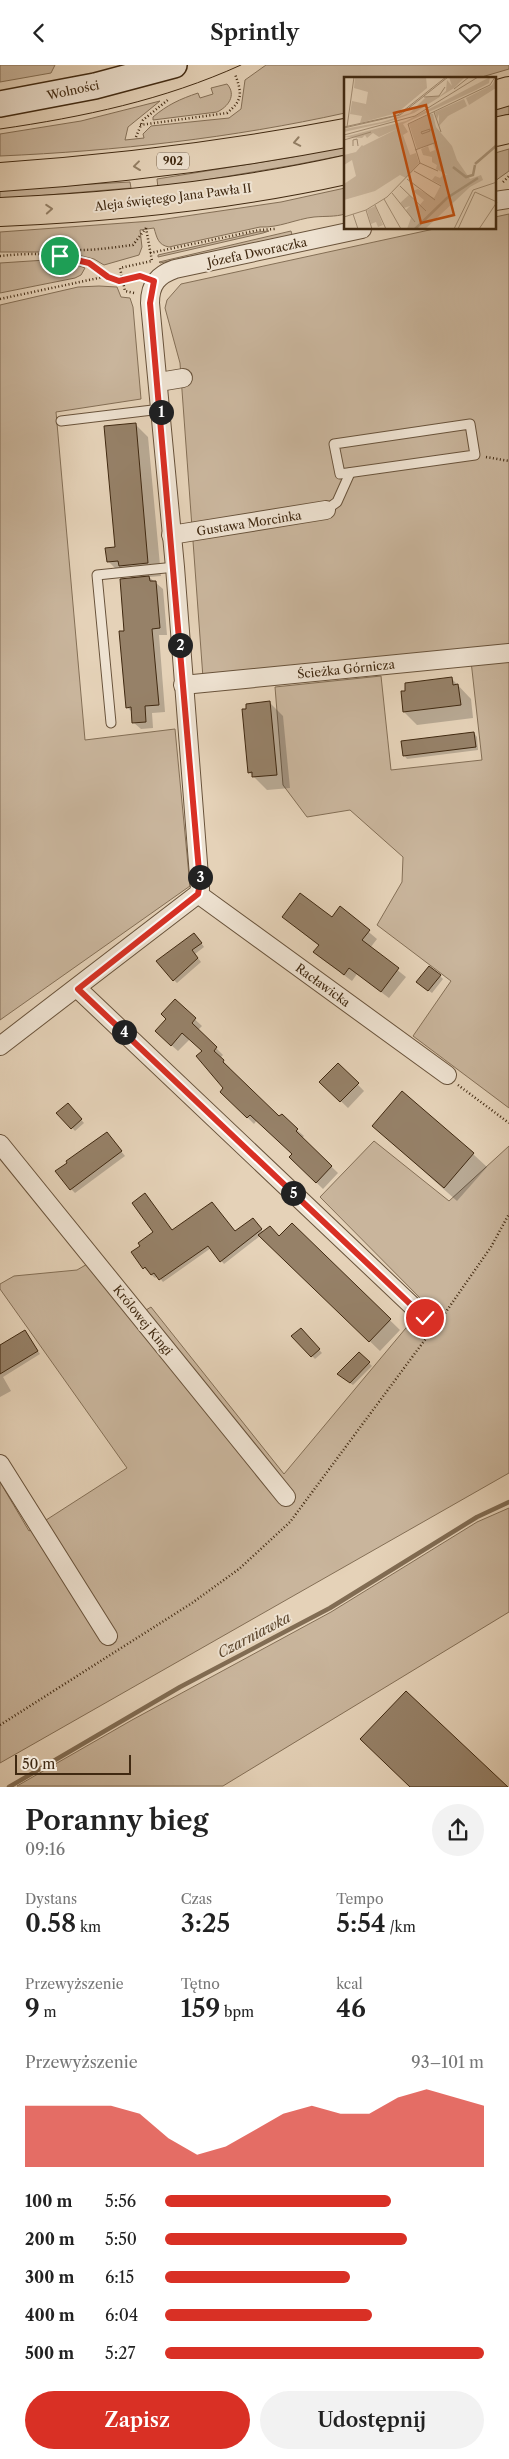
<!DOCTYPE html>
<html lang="pl">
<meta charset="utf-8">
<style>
:root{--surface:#fff;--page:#f2f2f2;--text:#222;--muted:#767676;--accent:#d93025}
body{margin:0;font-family:"Libre Caslon Text",serif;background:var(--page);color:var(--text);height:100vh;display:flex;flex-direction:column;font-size:19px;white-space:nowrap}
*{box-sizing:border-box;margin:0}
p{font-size:16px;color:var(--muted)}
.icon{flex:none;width:28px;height:28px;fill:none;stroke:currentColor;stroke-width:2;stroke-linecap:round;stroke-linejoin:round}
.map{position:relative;height:1722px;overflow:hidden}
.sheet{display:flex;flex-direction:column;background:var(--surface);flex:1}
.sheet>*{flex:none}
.scale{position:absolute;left:15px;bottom:12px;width:116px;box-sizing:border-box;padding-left:5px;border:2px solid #402911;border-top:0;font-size:14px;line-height:18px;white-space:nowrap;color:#402911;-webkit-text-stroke:4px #eee2d1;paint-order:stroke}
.pin{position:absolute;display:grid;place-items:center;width:42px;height:42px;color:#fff;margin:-21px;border:2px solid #fff;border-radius:50%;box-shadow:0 1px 5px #0007}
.km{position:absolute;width:25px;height:25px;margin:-12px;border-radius:50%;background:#222;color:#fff;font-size:14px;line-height:25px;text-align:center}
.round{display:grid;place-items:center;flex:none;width:52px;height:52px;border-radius:26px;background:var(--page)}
.headline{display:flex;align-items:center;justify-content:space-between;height:85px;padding:0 25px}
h1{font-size:28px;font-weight:600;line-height:38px}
.figures{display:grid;grid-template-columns:repeat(3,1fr);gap:8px;height:85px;padding:5px 25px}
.figures div{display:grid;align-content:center}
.figures b{font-size:25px;font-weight:600}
.figures small{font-size:14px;font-weight:400}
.figures p{font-size:14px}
.chart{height:140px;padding:10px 25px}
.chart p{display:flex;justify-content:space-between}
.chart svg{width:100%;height:90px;margin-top:5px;fill:var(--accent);opacity:.7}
.button{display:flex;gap:10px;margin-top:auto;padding:10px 25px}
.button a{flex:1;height:58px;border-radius:30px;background:var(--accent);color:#fff;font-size:20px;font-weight:600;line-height:58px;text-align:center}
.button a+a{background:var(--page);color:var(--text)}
ul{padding:0 25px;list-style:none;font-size:16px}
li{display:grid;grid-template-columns:80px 60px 1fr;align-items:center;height:38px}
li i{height:12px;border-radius:6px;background:var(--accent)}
header{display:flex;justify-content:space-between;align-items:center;height:65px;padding:0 25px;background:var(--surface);font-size:22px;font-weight:600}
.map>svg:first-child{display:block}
.green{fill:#c9b59c;stroke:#846f56}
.shadow{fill:#0003}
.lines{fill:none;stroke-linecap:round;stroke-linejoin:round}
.stream{stroke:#816c53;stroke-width:4.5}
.building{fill:#968168;stroke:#402911}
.lane-casing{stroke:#69533b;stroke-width:11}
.street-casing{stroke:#69533b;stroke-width:20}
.secondary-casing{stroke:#402911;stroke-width:28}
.primary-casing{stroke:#402911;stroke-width:30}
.path{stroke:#402911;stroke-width:2.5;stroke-dasharray:1 2.5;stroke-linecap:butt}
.lane{stroke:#eee2d1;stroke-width:9}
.street{stroke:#eee2d1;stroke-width:18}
.secondary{stroke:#eee2d1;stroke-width:25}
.primary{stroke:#e5d2b8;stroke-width:28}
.tram{stroke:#402911;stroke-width:1}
.oneway{stroke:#927e64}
.route-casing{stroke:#fff;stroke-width:10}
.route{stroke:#d93025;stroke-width:6}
.labels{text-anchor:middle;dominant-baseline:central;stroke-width:4;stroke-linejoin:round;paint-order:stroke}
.shield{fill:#eee2d1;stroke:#74604b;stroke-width:1}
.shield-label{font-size:11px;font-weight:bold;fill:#402911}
.street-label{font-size:12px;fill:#402911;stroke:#eee2d1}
.water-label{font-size:14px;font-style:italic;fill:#5b452c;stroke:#eee2d1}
.inset-river{fill:none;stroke:#ad997f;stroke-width:2.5}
.inset-road{fill:none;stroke:#a38e75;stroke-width:1}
.view{fill:#c64f0d;fill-opacity:0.15;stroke:#c64f0d;stroke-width:2.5}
.inset-edge{fill:none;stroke:#402911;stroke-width:2.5}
</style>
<header><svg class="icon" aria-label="back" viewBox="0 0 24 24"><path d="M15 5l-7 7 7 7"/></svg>Sprintly<svg class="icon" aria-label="heart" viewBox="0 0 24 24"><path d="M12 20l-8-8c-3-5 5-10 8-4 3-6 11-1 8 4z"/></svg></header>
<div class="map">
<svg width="509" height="1722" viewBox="0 0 509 1722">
<rect width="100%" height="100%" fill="#e5d2b8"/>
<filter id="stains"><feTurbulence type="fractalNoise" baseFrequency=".004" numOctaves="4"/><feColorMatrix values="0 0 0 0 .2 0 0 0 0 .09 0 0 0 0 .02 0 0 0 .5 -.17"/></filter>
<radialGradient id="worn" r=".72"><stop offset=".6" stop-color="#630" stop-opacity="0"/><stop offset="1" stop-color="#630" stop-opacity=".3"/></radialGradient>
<!-- green -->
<g class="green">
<path d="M0,0H55L51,8L0,17Z"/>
<path d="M266,0H509V4L475,14H345V48C232,73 116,86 0,91V69L81,56L160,36L128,62L125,75L144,73L143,69L151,61L229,53L241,44L245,15Z"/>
<path d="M227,19C237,30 228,42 217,47L153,55V52C167,40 180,34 198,28L200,33L213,29L211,23Z"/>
<path d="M509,39V49L495,53V43Z"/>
<path d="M345,80V90L294,100L158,123L157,114L293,92Z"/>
<path d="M509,84V106L495,116V88Z"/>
<path d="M130,117L131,123L0,134V124Z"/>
<path d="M345,123V149C335,152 325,151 314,152C296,154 279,163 260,162L169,182C158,180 157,173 154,163L140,165L142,182L139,190L104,200L94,194L66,187H0V167L152,156L281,137Z"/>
<path d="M509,149V1043L413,971L451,916L377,860L402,817L403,792L350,745L307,752L283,720L275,622L381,611L391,705L482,695L470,587L203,613L180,298L165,243L167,235L181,219L434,164H495V152Z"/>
<path d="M269,166L263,168L158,192V190L258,167Z"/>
<path d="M291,166L292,170L160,198L159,197Z"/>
<path d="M46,195L71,198L85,203L81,210L75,213L0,228V198Z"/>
<path d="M99,221L117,222L121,232L130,233L133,242L141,334L56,347L85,675L175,664L190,821L0,955V240L78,222Z"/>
<path d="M374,1076L449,1136L509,1081V1408L0,1698V1417L29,1466L127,1403L0,1224V1219L14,1211L77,1205L89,1198L133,1253L151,1242L284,1409L426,1239L320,1132Z"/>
<path d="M509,1443V1547L223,1721H17L132,1655L331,1547L477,1457Z"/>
</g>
<!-- shadow -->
<g class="shadow">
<path d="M135,359L148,372L161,511L149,512L163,524L167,570H159L165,647L152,648L153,663L141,664L133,657V648L127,642L125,567L133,514L128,509H121L108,496L116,483Z"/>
<path d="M452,614L471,634L473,653L417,660L404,647L402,627Z"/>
<path d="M270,638L283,651L290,723L267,725L249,707Z"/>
<path d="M474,668L477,672L478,685L407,694L404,690Z"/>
<path d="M340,843L377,874L370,883L406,912L389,933L357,909L352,916L322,894L315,887L319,881L283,852L332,854Z"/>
<path d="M197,872L204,882L195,889L201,897L177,918L174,915Z"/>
<path d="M440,911L443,914L432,928L421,920Z"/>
<path d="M175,936L202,961L198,965L223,990L220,993L230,1003L229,1004L279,1053L297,1065L304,1071L302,1073L338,1108L323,1124L290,1092L294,1089L257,1055L254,1059L222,1027L225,1023L203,987L190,974L178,986L163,973Z"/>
<path d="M338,999L364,1026L348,1043L321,1017Z"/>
<path d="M68,1040L84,1058L75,1066L58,1048Z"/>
<path d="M373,1061L473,1089L487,1102L457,1136Z"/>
<path d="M98,1073H110L125,1091L75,1128L71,1124L67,1096Z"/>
<path d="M256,1157L264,1168L280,1172L292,1160L400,1265L380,1286L260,1171L224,1199L211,1183L163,1217L158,1211L155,1213L144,1203L172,1166L235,1168Z"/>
<path d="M301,1265L322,1288L315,1294L293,1271Z"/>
<path d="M25,1266L40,1289L3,1312L11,1326L0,1332V1282Z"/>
<path d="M359,1288L372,1301L353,1320L342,1312Z"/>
</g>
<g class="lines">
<!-- stream -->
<path class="stream" d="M9,1722L180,1622L330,1543L477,1452L509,1437"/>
</g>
<!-- building -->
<g class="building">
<path d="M136,358L148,498L119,501L118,496L107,497L105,483L115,482L104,361Z"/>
<path d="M149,511L150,516H156L160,563L152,564L159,640L145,641L146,657L132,658L131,642L126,643L119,566H124L120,514Z"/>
<path d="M452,612L453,620L458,619L461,640L403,647L401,626H405V618Z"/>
<path d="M270,636L277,710L252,712V707L248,708L242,644H246V639Z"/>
<path d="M474,667L476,682L403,691L401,676Z"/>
<path d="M300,828L332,852L340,841L370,865L362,875L399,903L381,927L349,903L344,910L339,906L313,887L319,880L282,852Z"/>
<path d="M194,868L202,878L192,885L198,893L173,916L156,896Z"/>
<path d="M429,901L441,910L428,926L416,917Z"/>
<path d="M175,934L196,953L192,958L217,982L214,986L224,995L223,997L279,1051L282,1049L298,1064L296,1066L332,1101L316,1118L289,1092L292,1089L250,1050L247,1053L220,1027L223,1023L196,991L202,986L182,968L171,981L155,966L166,954L161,949Z"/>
<path d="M338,998L359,1018L340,1037L319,1017Z"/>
<path d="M402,1026L474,1088L444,1123L372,1061Z"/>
<path d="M68,1038L82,1054L71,1064L56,1048Z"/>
<path d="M107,1067L122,1086L70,1125L55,1106L67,1098L66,1096Z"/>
<path d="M145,1128L172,1165L212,1137L235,1166L253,1153L262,1164L220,1197L208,1181L159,1215L154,1208L151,1210L145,1202L143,1204L131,1187L140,1181L138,1178L153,1167L132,1138Z"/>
<path d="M292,1158L391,1254L369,1277L258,1170L270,1161L279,1171Z"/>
<path d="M301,1263L320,1284L311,1292L291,1271Z"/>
<path d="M25,1265L38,1286L0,1309V1280Z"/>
<path d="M359,1287L370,1297L350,1318L337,1309Z"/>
<path d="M406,1626L508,1722H410L360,1674Z"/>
</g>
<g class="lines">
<defs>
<g id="lane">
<path d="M61,356L161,344"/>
<path d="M470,359L475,390L340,409L334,379Z"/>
<path d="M326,445L337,437L350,408"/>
<path d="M111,658L97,510L175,502"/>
</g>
<g id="street">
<path d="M495,136L509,134"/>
<path d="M159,317L183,313"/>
<path d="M171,470L326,445"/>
<path d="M183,620L509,588"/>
<path d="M198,829L447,1010"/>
<path d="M78,924L425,1253"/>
<path d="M0,981L198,829L200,824L175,502L150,238C150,219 158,210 175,204L362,164"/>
<path d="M0,1079L286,1432"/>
<path d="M0,1399L108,1571"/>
</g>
<path id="secondary" d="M0,39L95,21L174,0"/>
<g id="primary">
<path d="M495,30L509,26"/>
<path d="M495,67L509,64"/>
<path d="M0,112C117,104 230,90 345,68"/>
<path d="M0,147C116,142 232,130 345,105"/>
</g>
</defs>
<!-- lane casing -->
<use href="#lane" class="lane-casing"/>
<!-- street casing -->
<use href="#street" class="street-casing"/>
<!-- secondary casing -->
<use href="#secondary" class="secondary-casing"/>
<!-- primary casing -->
<use href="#primary" class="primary-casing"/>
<!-- path -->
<g class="path">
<path d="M140,60L227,48C243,35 242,28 235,9"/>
<path d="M136,72L143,55L169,34"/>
<path d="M503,117L509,111"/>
<path d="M150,188L259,165L275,164"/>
<path d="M40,190C53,179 66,184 81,185C98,185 116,182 133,180L146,163"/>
<path d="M0,191C36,187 79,187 108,211"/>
<path d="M134,228L125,226L120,203L152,196L146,163"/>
<path d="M0,234L108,211L119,216L140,211"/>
<path d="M486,392L509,396"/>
<path d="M458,1020L509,1058"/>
<path d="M441,1254L491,1182L509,1149"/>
<path d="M0,1660L192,1538L239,1504L290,1457L430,1268"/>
</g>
<!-- lane -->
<use href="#lane" class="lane"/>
<!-- street -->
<use href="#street" class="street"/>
<!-- secondary -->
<use href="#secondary" class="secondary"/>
<!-- primary -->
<use href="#primary" class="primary"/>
<!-- tram -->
<path class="tram" d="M0,64C83,52 164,35 241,0"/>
</g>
<!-- one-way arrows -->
<defs><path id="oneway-chevron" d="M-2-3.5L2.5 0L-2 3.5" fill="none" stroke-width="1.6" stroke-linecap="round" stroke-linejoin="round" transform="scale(1.25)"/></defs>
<g class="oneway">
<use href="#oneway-chevron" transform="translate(297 77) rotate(169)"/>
<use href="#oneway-chevron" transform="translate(137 101) rotate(173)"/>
<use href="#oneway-chevron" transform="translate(49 144) rotate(-4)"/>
</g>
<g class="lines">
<defs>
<path id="route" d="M60,191L89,198L108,212L119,216L140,211L154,216L150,238L200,818L198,829L78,924L425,1253"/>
</defs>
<!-- route casing -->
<use href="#route" class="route-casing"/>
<!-- route -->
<use href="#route" class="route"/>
</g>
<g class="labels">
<!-- shield labels -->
<rect class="shield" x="157" y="87.5" width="32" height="17" rx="4"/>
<g class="shield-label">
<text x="173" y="96">902</text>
</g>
<!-- street labels -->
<g class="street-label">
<text transform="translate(73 25) rotate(-12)">Wolności</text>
<text transform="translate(173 132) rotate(-7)">Aleja świętego Jana Pawła II</text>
<text transform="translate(257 187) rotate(-12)">Józefa Dworaczka</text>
<text transform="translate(249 458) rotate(-9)">Gustawa Morcinka</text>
<text transform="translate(346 604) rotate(-6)">Ścieżka Górnicza</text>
<text transform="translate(323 920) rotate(36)">Racławicka</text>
<text transform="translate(143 1255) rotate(51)">Królowej Kingi</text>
</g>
<!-- water labels -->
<g class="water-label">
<text transform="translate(254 1570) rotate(-28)">Czarniawka</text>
</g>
</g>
<!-- overview -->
<g transform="translate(344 12)">
<rect width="152" height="152" fill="#e5d2b8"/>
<path d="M11,0H82L83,11L53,36L16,46L18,39L6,37L8,24L22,27L24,15L10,11ZM105,0H121L110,11L70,36L44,45L0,55V52L38,45L66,36L82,20L96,19L102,14L103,3L108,9ZM146,0L145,6L132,13L59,47L64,55L59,58L66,78L72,76L75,86L62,101L56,98L31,114L0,123V107L12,99L8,83L0,88V78L12,75L18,68L19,69L55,51L35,60L29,56L23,61L21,58L18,61L0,60L62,44ZM152,0V11L125,28L122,21L148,8ZM120,22L123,29L104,39L95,49V37L93,42L91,35ZM86,37H89L92,50L108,69L113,83L126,102L137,98L139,103L126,110L81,152H63L67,141L62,133L66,129L60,131L56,126L65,118L75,129L80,123L69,114L74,112L90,121L97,108L88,103L91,99L96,101L100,97L104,98L92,92L93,88L88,85V80L79,78L77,72L84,69L86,75L91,73L89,67L73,72L65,47ZM31,129L39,148L34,150L32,145L27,147L23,133Z" fill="#c9b59c"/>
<path class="inset-river" d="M131,87L153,68M109,90L122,100L129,98L131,88M71,152L103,121L134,101"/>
<path class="inset-road" d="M110,12L125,0M80,20L95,19L101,10M90,35L97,55M0,50L54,38L102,0M3,50L10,0M0,51L56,38L104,0M86,52V54L78,57L77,55ZM0,58L71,39L134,0M0,63L27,55M9,69V63L13,62L14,69M71,73L93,65M76,86L64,47L146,8L151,0M76,86L94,94M70,94L97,109M63,102L91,123M56,109L82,134M48,116L71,145M40,122L57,152M31,128L42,152M22,133L28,152M9,137L14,152M0,140L22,133L43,120L76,86M110,152L129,113L153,105M114,152L131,115L153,125M135,152L153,125"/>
<path class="view" d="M82,28L110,138L77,146L50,36Z"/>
<rect width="152" height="152" class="inset-edge"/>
</g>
<rect width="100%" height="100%" filter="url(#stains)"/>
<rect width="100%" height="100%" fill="url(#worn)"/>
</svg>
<div class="scale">50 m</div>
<div class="pin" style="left:60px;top:191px;background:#1e9e55"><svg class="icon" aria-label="arrive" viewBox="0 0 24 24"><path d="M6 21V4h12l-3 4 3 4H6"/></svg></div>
<div class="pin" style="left:425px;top:1253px;background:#d93025"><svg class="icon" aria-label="check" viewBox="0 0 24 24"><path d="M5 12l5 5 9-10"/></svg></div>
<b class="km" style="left:161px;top:347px">1</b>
<b class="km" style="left:180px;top:580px">2</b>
<b class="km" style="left:200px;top:812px">3</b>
<b class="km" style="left:124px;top:967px">4</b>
<b class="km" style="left:293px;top:1128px">5</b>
</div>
<section class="sheet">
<div class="headline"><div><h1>Poranny bieg</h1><p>09:16</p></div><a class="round"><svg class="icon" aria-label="share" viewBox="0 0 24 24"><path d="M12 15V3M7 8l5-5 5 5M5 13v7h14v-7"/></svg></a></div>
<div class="figures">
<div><p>Dystans</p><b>0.58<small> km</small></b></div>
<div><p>Czas</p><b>3:25</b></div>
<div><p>Tempo</p><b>5:54<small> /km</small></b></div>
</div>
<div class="figures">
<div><p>Przewyższenie</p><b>9<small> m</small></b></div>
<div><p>Tętno</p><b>159<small> bpm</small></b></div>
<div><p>kcal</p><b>46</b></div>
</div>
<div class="chart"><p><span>Przewyższenie</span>93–101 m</p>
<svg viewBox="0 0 160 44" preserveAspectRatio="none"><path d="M0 44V14L10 14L20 14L30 14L40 18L50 30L60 38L70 34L80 26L90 18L100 14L110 18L120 18L130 10L140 6L150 10L160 14V44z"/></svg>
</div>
<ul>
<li><b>100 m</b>5:56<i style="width:71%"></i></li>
<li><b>200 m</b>5:50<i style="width:76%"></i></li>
<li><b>300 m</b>6:15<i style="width:58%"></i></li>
<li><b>400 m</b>6:04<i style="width:65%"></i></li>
<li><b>500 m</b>5:27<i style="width:100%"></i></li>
</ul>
<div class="button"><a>Zapisz</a><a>Udostępnij</a></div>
</section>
